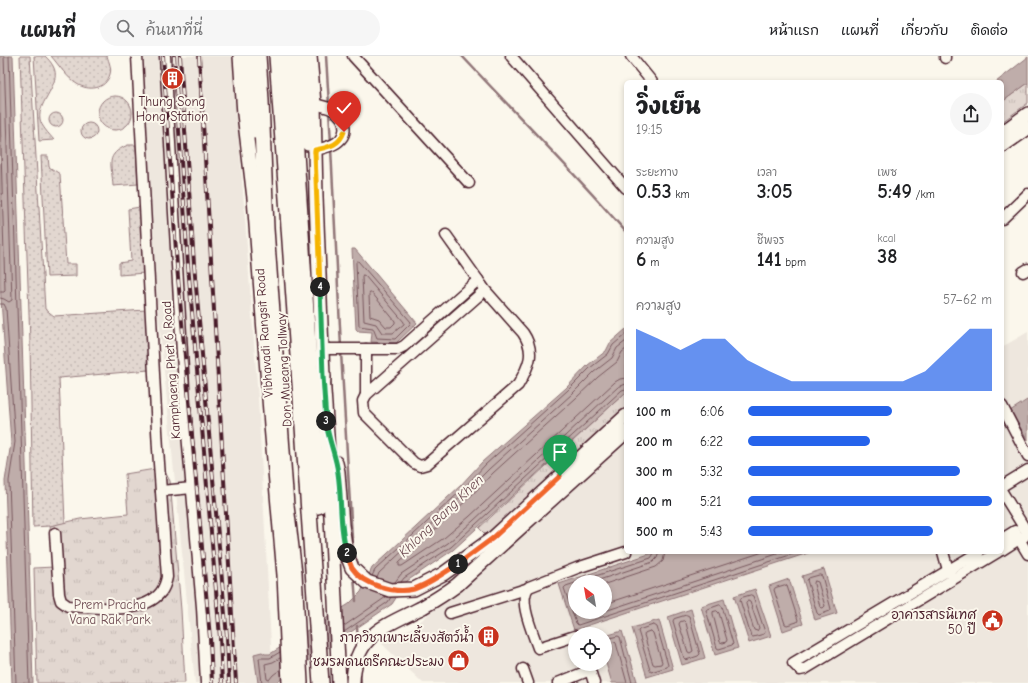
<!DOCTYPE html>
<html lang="th">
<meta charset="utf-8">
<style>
:root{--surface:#fff;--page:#f6f6f6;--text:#202124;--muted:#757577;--line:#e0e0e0;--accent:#2563eb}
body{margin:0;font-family:"Comic Neue","Playpen Sans Thai",sans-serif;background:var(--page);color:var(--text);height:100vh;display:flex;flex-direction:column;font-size:15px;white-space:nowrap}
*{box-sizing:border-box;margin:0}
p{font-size:13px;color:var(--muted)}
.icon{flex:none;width:22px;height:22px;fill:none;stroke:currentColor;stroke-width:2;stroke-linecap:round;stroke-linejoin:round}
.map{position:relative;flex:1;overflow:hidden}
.side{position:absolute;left:624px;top:24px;width:380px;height:474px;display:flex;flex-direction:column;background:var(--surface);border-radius:6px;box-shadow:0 2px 6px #0003}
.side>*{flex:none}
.needle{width:26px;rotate:329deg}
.tools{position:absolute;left:568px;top:519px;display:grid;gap:8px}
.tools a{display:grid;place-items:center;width:44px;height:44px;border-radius:50%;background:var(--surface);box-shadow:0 2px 6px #0003;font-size:20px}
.pin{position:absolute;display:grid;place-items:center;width:34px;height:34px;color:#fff;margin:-41px -17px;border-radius:50% 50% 50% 0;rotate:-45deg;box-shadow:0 0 4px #0007}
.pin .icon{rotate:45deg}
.km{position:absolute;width:20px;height:20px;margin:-10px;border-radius:50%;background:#222;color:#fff;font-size:11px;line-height:20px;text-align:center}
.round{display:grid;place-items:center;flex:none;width:42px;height:42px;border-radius:21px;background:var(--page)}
.headline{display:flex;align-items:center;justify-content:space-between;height:68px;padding:0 12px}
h1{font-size:22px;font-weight:800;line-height:30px}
.figures{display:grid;grid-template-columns:repeat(3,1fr);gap:6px;height:68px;padding:4px 12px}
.figures div{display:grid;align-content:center}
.figures b{font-size:20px;font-weight:800}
.figures small{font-size:11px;font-weight:400}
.figures p{font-size:11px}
.chart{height:112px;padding:8px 12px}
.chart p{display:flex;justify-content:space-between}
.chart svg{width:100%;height:72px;margin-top:4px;fill:var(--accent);opacity:.7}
ul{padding:0 12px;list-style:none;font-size:13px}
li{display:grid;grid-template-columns:64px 48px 1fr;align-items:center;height:30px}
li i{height:10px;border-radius:5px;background:var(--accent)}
header{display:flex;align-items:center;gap:24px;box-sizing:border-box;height:56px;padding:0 20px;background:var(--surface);border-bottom:1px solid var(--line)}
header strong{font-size:19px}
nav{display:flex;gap:22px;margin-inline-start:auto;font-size:14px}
.search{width:280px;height:36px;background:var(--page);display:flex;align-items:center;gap:10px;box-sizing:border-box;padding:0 14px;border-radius:22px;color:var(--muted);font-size:15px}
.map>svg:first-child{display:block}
.built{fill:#eee7de;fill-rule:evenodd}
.grass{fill:url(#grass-dots);stroke:#967b7e}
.park{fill:url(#park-tufts);stroke:#967b7e}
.water{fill:#bfadaa;stroke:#907477;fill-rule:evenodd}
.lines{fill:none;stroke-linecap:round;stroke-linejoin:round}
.shore{stroke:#79585e;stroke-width:1}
.stream{stroke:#907477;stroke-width:2.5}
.minor-casing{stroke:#4a1f2b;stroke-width:13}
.major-casing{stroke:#4a1f2b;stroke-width:16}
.highway-casing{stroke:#4a1f2b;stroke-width:18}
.minor{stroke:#fbf7ec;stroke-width:10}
.major{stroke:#fbf7ec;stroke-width:13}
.highway{stroke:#fbf7ec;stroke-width:15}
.rail-casing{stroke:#4a1f2b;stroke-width:4}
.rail{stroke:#fbf7ec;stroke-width:2.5;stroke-dasharray:8;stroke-linecap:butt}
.split-1-casing{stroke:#fff;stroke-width:8}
.split-2-casing{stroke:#fff;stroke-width:8}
.split-3-casing{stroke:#fff;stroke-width:8}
.split-4-casing{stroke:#fff;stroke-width:8}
.split-5-casing{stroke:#fff;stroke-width:8}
.split-6-casing{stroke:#fff;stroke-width:8}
.split-1{stroke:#f0652b;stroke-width:5}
.split-2{stroke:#f0652b;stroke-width:5}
.split-3{stroke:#22a559;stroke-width:5}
.split-4{stroke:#22a559;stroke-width:5}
.split-5{stroke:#f5b400;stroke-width:5}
.split-6{stroke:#f5b400;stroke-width:5}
.labels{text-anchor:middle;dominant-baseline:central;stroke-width:4;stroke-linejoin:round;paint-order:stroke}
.poi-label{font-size:13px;fill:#4a1f2b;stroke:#fbf7ec;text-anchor:end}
.street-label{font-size:13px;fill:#4a1f2b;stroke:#fbf7ec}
.park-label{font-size:13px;fill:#704d54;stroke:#fbf7ec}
.water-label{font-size:14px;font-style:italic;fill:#6d4a51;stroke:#fbf7ec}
</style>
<header>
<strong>แผนที่</strong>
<div class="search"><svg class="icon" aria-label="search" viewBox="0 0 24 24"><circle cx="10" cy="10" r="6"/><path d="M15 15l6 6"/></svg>ค้นหาที่นี่</div>
<nav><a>หน้าแรก</a><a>แผนที่</a><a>เกี่ยวกับ</a><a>ติดต่อ</a></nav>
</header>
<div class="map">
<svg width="1028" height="627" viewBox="0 0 1028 627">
<defs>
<pattern id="grass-dots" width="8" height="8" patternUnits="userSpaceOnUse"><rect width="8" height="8" fill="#e2d7d0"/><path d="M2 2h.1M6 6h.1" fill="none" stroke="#c3b8b3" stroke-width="1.8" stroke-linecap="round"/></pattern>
<pattern id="park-tufts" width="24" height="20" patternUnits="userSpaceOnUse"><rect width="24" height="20" fill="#e2d7d0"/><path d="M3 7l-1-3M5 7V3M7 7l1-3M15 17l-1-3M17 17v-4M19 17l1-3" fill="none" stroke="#c3b8b3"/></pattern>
</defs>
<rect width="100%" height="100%" fill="#fbf7ec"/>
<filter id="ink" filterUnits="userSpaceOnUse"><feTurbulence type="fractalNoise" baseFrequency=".025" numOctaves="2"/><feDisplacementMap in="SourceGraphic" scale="8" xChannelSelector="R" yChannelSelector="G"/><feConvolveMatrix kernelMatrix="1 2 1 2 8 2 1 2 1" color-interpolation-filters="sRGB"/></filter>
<g filter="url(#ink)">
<!-- built -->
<g class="built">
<path d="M142,0H233L258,342L273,627H195L150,174Z"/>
<path d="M1028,276V627H423L381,587L415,570L626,388V496H1002V291ZM575,526H605V556H575ZM575,578H605V608H575Z"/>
</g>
<!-- grass -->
<g class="grass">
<path d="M20,0H30L45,253L54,260L146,254L149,314L59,322L65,467L50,470L33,471L30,286Z"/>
<path d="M34,0H45C48,3 51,6 53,10C63,27 37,46 40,63C41,70 49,78 54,84L39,85Z"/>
<path d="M51,0H107C109,6 112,13 110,18C106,34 88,35 77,28C68,23 58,8 51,0Z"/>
<circle cx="115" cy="57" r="17"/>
<circle cx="56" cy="64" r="7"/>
<circle cx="89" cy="75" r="8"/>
<path d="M128,89H136L138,128L113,130C112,108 104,99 128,89Z"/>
<path d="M41,100H48L49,111L60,118L66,208H76V220L47,221Z"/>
<path d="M140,151L145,217L119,219V207L131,205L128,153Z"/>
</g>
<!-- park -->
<g class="park">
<path d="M1028,27V47L1002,66V46Z"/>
<path d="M626,336V356L488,481L479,472Z"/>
<path d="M155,413L164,414L170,425L181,554L185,627H37L34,512L54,511L50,470L80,463L128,458L125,418Z"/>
</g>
<!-- water -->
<g class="water">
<path d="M0,0H13L33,627H12L5,425L11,387L0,229Z"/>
<path d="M1028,1V27L1002,46V26H996Z"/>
<path d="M352,193H355L417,267L396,287L371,286L372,276L358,275L356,273Z"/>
<path d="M626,273V336L453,494L407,525L392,548L276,627H258L254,598L262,596L265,598H270L349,548L361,536L372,512L460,430L482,406L566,332L588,309L606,295L610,287Z"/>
<path d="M1027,344L1028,345V384L1010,355Z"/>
<path d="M655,496H811L574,574L559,528ZM575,526H605V556H575Z"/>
<path d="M824,513L837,557L815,564L802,520Z"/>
<path d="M789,523L803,568L783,575L769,530Z"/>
<path d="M755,533L771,580L749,587L734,540Z"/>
<path d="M724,543L738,592L715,599L701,550Z"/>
<path d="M691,553L705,602L682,609L668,561Z"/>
<path d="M659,564L673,613L647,621L632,572Z"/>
<path d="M622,575L637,625L631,627H612L605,604V580Z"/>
</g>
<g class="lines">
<!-- shore -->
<g class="shore">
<path d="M9,0L29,627"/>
<path d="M0,57L5,235L4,236H0"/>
<path d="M358,205L411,266L410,268L395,283L377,282L373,272L359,270L356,207Z"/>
<path d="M363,219L365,220L404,266V268L393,277H382L376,268L364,265L362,221Z"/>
<path d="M370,237H372L395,265V267L391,271H386L379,263L370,260L369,239Z"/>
<path d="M0,242L4,243L9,246L12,244L4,0"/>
<path d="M0,248H4L6,252L15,386L9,425L16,627"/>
<path d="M626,293L622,296L617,306L598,321L576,342L493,417L470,441L399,507V510H402L444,482L469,461L615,326L620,323L626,322"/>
<path d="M820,519L822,520L831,553L830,555L819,559L817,557L807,524L809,522Z"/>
<path d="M372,520L375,514L463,433L485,409L568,334L590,312L608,298L613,289L626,278"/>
<path d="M377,522L379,517L466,436L489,413L572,338L594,316L612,302L617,292L626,285"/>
<path d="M815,525L818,526L825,550L823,552L820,551L814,528Z"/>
<path d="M395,526L401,518L448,487L473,465L618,331L626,328"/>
<path d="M401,526L404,522L451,491L622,334L626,333"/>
<path d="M577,526L651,502L653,499L654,496"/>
<path d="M593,526L653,506L657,502L659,496"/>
<path d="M575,527L566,530L564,532L576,567L578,569L799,496"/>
<path d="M605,528L656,511L663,505L665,496"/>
<path d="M785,529L787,530L798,564L797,566L787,569L785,568L774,534L775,532Z"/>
<path d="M751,539L753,540L765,576L764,578L753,581L751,580L740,544L741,542Z"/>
<path d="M748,545L750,546L759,572L757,575L754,574L746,548Z"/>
<path d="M605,548L763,496"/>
<path d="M720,549L722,550L733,588L732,589L719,593L717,592L706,554L708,553Z"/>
<path d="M605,555L783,496"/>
<path d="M717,555L719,557L727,584L726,586L723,587L720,586L713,558V556Z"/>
<path d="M687,559L689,560L700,598L698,600L686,604L684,602L673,565L674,563Z"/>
<path d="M684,565L686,567L693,595L690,597L688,596L679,568L680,566Z"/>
<path d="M654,569L657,571L668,609L667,611L651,616L650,614L638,575L639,574Z"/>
<path d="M344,570L386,541"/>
<path d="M651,575L653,577L662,606L661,608L655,609L653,608L644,579L645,577Z"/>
<path d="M344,576L388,546L391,541"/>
<path d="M605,583L618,580L620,581L632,627"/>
<path d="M605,588L615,586L616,587L627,627"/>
<path d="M280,602L273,606L265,608L267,623L269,624L273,619L281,613"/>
<path d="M262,627L259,602H270L280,596"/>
</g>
<!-- stream -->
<g class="stream">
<path d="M326,0L329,49"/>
<path d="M462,0C517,59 574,116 626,176"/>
<path d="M329,54L331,87"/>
<path d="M331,92L341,291"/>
<path d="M341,296L353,499"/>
<path d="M354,520L356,545"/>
<path d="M357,570L358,589"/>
<path d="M360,618L361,627"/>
</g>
<defs>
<g id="minor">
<path d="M165,0L186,366L202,551L206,627"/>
<path d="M353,0L469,127"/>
<path d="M511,0L626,132"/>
<path d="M631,0L652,26"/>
<path d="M945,0V2"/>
<path d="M314,48C321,50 329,51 335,55C339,58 343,63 344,68C348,87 328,91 315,94"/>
<path d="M1002,163L1028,138"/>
<path d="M446,179L478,224"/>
<path d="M1023,216L1028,213"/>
<path d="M322,293H398L404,290L478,224L485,234L366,339L363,345L364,357L414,407L420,410L427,408L518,329C529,310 536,296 523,277L485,234"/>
<path d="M366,339V293"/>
<path d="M1002,350L1028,400"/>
<path d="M1002,430L1028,414"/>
<path d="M161,435L192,432"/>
<path d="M1002,436L1028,478"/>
<path d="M55,477L59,538L61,545L68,550C97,551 142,560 161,536C164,532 166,526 167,521L158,393L137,0"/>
<path d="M1024,481L1019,483L1028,498"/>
<path d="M1002,483L1015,475L1019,483L1002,494"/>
<path d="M943,496L948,514L950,518"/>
<path d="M979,496L793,607L800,614L805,613L998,496"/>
<path d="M450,557L526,533"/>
<path d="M575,580L538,592C533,577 517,543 529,531L577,512L626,496"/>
<path d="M588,608L594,627"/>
<path d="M523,613L528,627"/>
<path d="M558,627L590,614"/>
</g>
<g id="major">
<path d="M240,0L244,58L254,142L271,369L284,519L289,627"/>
<path d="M249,0L254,54V76"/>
<path d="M299,0L302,48L308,88"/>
<path d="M310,0L314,48L316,141L323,320L327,379L339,627"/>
<path d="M1002,77L1028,58"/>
<path d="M1002,90L1028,72"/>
<path d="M336,407L338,416L342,469L346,496L352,512L367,526L390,534L414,533L443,518L493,482L626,360"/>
<path d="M353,627C354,578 386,570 423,551C435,544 446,537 457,529L626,376"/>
</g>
<g id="highway">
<path d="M258,0L261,44L266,173L286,450L294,517L300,627"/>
<path d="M277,0L321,627"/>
<path d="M290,0L318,450"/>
<path d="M321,357L323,320"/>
</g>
</defs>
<!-- minor casing -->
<use href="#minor" class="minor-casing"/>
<!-- major casing -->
<use href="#major" class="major-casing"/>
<!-- highway casing -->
<use href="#highway" class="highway-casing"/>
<!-- minor -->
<use href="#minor" class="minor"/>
<!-- major -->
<use href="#major" class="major"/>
<!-- highway -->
<use href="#highway" class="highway"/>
<defs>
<g id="rail">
<path d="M163,0L177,210L210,582L212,627"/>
<path d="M174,0L188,209L220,581L222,627"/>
<path d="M180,0L194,208L227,581L229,627"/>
<path d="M199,0L236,627"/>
</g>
</defs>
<!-- rail casing -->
<use href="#rail" class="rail-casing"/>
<!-- rail -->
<use href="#rail" class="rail"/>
</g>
</g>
<g class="lines" filter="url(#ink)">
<defs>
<path id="split-1" d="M458,508L493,482L560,420"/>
<path id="split-2" d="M347,497C348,502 350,508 352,512C363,529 395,538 414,533C427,529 447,515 458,508"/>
<path id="split-3" d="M326,365C328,384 336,399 338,417C342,443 339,471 347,497"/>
<path id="split-4" d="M320,231L323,320L326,365"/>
<path id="split-5" d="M315,96L320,231"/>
<path id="split-6" d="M315,96V94C328,91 339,90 344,76"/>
</defs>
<!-- split-1 casing -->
<use href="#split-1" class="split-1-casing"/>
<!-- split-2 casing -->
<use href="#split-2" class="split-2-casing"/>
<!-- split-3 casing -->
<use href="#split-3" class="split-3-casing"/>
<!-- split-4 casing -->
<use href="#split-4" class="split-4-casing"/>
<!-- split-5 casing -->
<use href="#split-5" class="split-5-casing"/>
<!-- split-6 casing -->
<use href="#split-6" class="split-6-casing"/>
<!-- split-1 -->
<use href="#split-1" class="split-1"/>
<!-- split-2 -->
<use href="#split-2" class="split-2"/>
<!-- split-3 -->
<use href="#split-3" class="split-3"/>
<!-- split-4 -->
<use href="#split-4" class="split-4"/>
<!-- split-5 -->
<use href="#split-5" class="split-5"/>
<!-- split-6 -->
<use href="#split-6" class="split-6"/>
</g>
<!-- icons -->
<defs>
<symbol id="building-disc" viewBox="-11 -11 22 22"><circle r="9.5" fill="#c8321e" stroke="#fbf7ec"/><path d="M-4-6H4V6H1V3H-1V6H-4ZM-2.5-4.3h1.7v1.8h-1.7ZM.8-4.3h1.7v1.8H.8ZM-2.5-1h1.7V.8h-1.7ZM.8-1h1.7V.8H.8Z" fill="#fff"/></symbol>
<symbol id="civic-disc" viewBox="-11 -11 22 22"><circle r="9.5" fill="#c8321e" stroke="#fbf7ec"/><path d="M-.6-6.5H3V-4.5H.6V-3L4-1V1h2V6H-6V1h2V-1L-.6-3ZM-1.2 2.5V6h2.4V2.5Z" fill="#fff"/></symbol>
<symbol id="shop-disc" viewBox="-11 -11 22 22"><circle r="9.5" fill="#c8321e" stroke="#fbf7ec"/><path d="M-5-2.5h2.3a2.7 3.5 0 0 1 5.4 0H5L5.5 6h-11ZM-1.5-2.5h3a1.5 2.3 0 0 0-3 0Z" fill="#fff"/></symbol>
</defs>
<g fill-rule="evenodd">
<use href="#building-disc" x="160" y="10" width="25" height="25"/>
<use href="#civic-disc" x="980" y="552" width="25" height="25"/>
<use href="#building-disc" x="476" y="568" width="25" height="25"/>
<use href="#shop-disc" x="446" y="592" width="25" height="25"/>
</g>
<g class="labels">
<!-- poi labels -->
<g class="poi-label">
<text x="172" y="45" text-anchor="middle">Thung Song<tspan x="172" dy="15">Hong Station</tspan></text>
<text x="976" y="558">อาคารสารนิเทศ<tspan x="976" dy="15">50 ปี</tspan></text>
<text x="474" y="581">ภาควิชาเพาะเลี้ยงสัตว์น้ำ</text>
<text x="444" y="605">ชมรมดนตรีคณะประมง</text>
</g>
<!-- street labels -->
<g class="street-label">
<text transform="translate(264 277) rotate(-94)">Vibhavadi Rangsit Road</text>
<text transform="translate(171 314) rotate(-94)">Kamphaeng Phet 6 Road</text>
<text transform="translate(284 314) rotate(-93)">Don Mueang Tollway</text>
</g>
<!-- park labels -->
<g class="park-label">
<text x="110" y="548">Prem Pracha<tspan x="110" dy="15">Vana Rak Park</tspan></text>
</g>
<!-- water labels -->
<g class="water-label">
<text transform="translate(441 460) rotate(-44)">Khlong Bang Khen</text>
</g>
</g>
</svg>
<div class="tools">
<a><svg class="needle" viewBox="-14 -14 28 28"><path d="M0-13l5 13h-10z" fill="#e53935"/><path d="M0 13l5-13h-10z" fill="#757577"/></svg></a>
<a><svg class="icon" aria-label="locate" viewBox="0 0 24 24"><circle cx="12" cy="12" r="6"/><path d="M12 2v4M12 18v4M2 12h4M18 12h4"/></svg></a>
</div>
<div class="pin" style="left:560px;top:420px;background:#1e9e55"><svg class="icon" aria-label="arrive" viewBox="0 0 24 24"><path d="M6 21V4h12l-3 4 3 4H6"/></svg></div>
<div class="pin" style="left:344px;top:76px;background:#d93025"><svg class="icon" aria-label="check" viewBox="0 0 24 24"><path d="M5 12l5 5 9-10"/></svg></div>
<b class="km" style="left:458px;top:508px">1</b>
<b class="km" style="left:347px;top:497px">2</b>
<b class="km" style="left:326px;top:365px">3</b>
<b class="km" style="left:320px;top:231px">4</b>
<section class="side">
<div class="headline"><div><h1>วิ่งเย็น</h1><p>19:15</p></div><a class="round"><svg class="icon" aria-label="share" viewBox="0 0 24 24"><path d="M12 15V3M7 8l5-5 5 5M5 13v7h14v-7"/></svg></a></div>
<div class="figures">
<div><p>ระยะทาง</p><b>0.53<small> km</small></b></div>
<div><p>เวลา</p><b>3:05</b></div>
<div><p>เพซ</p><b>5:49<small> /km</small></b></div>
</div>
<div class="figures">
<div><p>ความสูง</p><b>6<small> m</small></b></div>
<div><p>ชีพจร</p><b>141<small> bpm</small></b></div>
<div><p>kcal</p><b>38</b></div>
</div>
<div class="chart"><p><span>ความสูง</span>57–62 m</p>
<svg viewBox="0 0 160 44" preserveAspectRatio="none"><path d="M0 44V6L10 12L20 19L30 12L40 12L50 25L60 32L70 38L80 38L90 38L100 38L110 38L120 38L130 32L140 19L150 6L160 6V44z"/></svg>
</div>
<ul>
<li><b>100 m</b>6:06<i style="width:59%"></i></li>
<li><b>200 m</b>6:22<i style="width:50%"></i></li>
<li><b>300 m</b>5:32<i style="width:87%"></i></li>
<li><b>400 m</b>5:21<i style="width:100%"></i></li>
<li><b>500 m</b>5:43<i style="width:76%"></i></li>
</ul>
</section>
</div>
